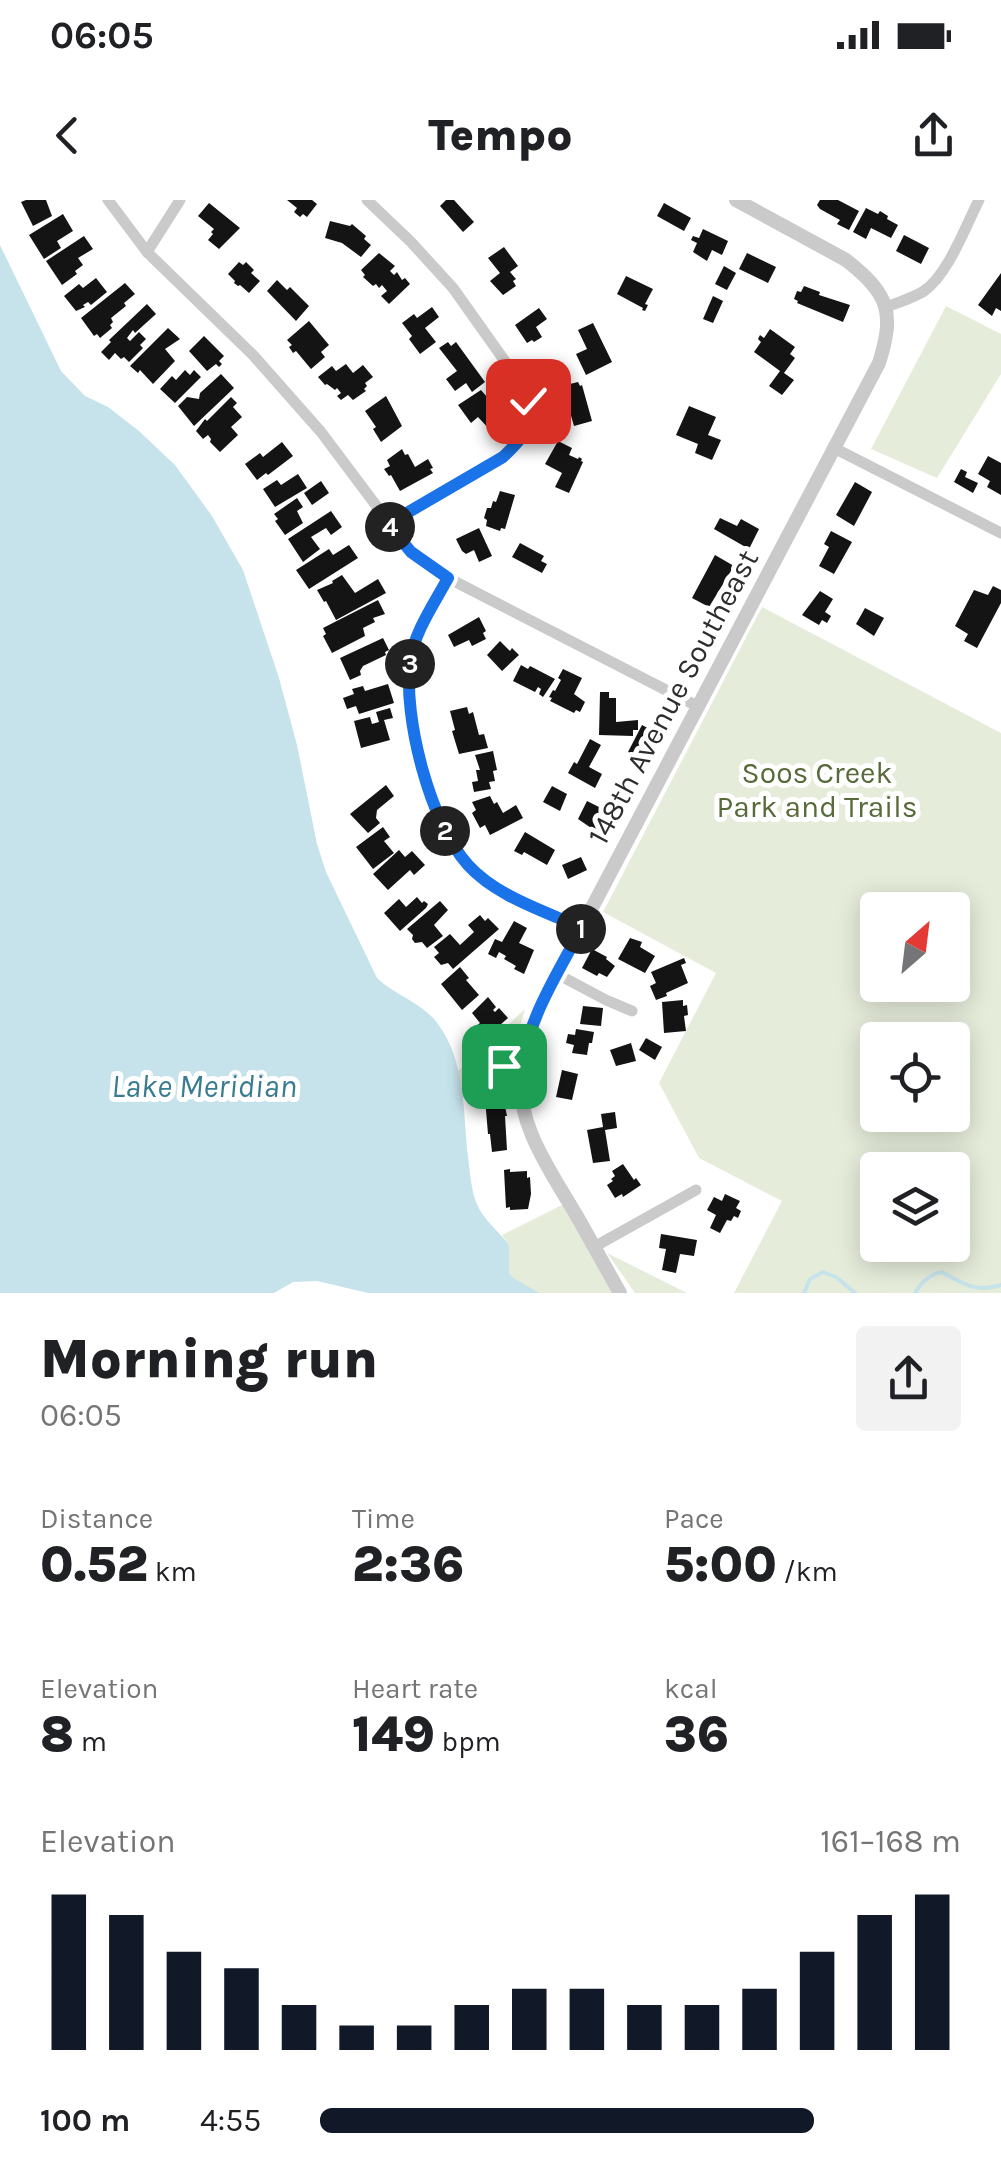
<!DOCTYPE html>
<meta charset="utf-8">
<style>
:root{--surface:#fff;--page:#f2f2f2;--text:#202124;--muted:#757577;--accent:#111827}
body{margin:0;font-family:Karla,sans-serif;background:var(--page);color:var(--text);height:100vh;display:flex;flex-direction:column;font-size:38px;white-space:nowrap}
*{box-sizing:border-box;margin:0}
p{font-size:32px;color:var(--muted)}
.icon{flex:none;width:55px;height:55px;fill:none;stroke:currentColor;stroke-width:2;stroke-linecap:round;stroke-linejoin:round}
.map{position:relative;height:1093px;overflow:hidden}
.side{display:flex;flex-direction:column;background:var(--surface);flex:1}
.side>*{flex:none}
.needle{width:65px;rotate:28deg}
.tools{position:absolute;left:860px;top:692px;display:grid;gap:20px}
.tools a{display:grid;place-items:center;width:110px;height:110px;border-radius:10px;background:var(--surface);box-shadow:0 5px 25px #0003;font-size:50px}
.pin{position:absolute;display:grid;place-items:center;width:85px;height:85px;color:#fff;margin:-42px;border-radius:20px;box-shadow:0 5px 15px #0006}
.km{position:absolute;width:50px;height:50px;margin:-25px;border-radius:50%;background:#222;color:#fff;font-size:28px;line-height:50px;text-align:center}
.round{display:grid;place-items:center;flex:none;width:105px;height:105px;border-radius:10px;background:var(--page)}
.head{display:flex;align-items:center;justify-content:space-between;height:170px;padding:0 40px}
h1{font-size:55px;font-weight:800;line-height:75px}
.metrics{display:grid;grid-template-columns:repeat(3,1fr);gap:15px;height:170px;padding:10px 40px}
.metrics div{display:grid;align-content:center}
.metrics b{font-size:50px;font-weight:800}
.metrics small{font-size:28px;font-weight:400}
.metrics p{font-size:28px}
.chart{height:280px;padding:20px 40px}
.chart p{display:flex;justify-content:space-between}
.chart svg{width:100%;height:180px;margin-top:10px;stroke:var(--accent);stroke-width:6}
ul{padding:0 40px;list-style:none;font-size:32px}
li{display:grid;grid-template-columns:160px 120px 1fr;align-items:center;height:75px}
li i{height:25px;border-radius:12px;background:var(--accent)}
.status{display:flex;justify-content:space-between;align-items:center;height:70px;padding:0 50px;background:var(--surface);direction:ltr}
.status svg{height:28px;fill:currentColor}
header{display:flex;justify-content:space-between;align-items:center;height:130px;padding:0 40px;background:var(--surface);font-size:45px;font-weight:800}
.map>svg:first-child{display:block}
.green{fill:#e6ecda;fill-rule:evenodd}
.water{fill:#c6e3ec}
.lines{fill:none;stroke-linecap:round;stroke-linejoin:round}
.stream{stroke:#c6e3ec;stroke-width:4}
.building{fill:#141414}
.minor{stroke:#cacaca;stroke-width:11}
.tertiary{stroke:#cacaca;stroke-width:14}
.route-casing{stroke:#fff;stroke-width:20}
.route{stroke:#1a73e8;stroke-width:12}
.labels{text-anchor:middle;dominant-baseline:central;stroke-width:10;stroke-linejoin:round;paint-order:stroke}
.street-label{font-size:30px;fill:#2d2d2d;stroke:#fff}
.park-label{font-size:30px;fill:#576a39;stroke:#fff}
.water-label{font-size:32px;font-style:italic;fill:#397c92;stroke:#fff}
</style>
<div class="status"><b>06:05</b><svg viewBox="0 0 49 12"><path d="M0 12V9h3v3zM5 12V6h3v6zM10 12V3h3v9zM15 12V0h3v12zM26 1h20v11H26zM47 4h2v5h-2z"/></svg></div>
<header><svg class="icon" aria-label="back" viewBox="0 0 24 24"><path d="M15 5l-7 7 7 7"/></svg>Tempo<svg class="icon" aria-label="share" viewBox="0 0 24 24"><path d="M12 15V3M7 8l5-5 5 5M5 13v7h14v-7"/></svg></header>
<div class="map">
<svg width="1001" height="1093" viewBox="0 0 1001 1093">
<rect width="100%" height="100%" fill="#fff"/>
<!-- green -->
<g class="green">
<path d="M946,106L1001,134V174L937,278L871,249Z"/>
<path d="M762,407L1001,533V1093H734L782,1001L699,958L659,883L716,773L603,712ZM878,710H952V785H878ZM878,840H952V915H878ZM878,970H952V1045H878Z"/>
<path d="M525,809L508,867L510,884L461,898L458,871Z"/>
<path d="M568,1002L620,1093H492L509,1045L502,1035Z"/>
<path d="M607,1053L687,1093H635Z"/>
</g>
<!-- water -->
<path class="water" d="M0,45L61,171L85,196L108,207L139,231L175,265L212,316L243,370L279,478L297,545L317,644L326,672L377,778C396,796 423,803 438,824C466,862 463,913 468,957C470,972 471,988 476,1002C483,1020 498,1030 509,1045V1073L512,1077L539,1093H368L317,1081L293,1082L274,1093H0Z"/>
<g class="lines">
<!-- stream -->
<g class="stream">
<path d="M804,1093L810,1079L823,1072L836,1077L855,1093"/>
<path d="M915,1093C921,1083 930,1074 942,1072C963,1084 977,1093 1001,1085"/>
</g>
</g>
<!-- building -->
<g class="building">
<path d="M26,0H46L52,16L33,26L21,2Z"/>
<path d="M287,0H312L317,4L307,17L303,14L300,17L294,12L297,8Z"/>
<path d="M446,0H454L474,22L463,32L440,6Z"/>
<path d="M820,0H838L859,11L849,30L837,24L840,20L820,9L817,5Z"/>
<path d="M209,3L240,28L219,49L208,40L213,34L211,32L214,29L198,16Z"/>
<path d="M664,3L691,18L684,31L657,16Z"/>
<path d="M866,8L878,14L880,11L888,16L887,19L898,25L891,38L871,28L866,39L853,32Z"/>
<path d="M63,14L73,31L57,41L61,48L44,59L29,35Z"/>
<path d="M330,21L350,26L352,24L366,36L364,39L371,45L361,57L342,43L325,38Z"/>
<path d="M703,29L728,41L722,55L712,50L707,61L693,52L697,43L691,40L693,36L699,38Z"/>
<path d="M904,35L929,48L921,64L896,51Z"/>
<path d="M84,36L93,49L78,58L83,65L75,71L77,74L62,85L46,61Z"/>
<path d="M504,47L518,66L510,72L516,79L513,81L516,86L503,95L490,81L500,73L488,58Z"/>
<path d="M379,53L395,66L390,71L394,75L397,72L402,80L405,78L410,84L389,104L381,96L387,91L382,85L379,88L376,84L373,86L363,77L365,75L361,70Z"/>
<path d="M747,53L776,67L768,83L739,69Z"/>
<path d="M239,62L243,65L246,62L254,70L251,73L260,81L249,93L240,85L238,86L234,83L235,81L228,74Z"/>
<path d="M724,66L736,73L727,90L715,84Z"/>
<path d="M1001,73V111L996,108L992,116L978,105Z"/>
<path d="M626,76L653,89L645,104L648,105L645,111L642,110L643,108L617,94Z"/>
<path d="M96,78L107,92L91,105L88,102L83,105L85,107L76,111L64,96L79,84L83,88Z"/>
<path d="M277,80L287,90L290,87L309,106L296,121L267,91Z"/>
<path d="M125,83L135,94L124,103L126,106L111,118L113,122L110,125L112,128L100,138L97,134L94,136L81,118Z"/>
<path d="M804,86L820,92L819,95L850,105L843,122L797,103L798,101L794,99L797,91L801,92Z"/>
<path d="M713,96L723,101L713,123L703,119Z"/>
<path d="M147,104L156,114L135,133L133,130L127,138L130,141L139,132L146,139L140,145L143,148L129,162L124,157L121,159L115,153L109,160L101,152L111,142L109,140Z"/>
<path d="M432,107L439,117L425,128L436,142L420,154L409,139L412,136L402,123L414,114L417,118Z"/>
<path d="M539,108L547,119L536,127L542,137L534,142L532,140L527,143L515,125Z"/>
<path d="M309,121L329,145L321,152L325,157L311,169L296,151L293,153L289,147L292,145L287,140Z"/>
<path d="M593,123L612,162L586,175L576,154L587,149L578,130Z"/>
<path d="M168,128L180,139L165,149L175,161L153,184L140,170L138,173L130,166Z"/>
<path d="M770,129L795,147L790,154L795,158L784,173L794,180L782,195L769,186L780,171L754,152L761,142L758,139L760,135L764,138Z"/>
<path d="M204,136L224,156L219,161L222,164L219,167L216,164L207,171L189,151Z"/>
<path d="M448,142L451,146L456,142L485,182L472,192L466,183L455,191L446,179L457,171L439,148Z"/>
<path d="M346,164L353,173L363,165L373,177L365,183L367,186L364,189L366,191L353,200L348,195L341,200L337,196L341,193L337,188L335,190L327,184L325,185L318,177L332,166L336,171Z"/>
<path d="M185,170L190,175L194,170L201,177L175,203L160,189L172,176L176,180Z"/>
<path d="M221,174L234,188L194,226L178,206L187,197L199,199L200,193Z"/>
<path d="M578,182L580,186L582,185L592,221L574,226L570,212L567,213L563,190L567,189L566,185Z"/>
<path d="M481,190L499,211L497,213L504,221L491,231L478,217L471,223L458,205Z"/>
<path d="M386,196L402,226L381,242L373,229L376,227L365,211Z"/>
<path d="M231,197L237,203L233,207L242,217L231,227L238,235L220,252L210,242L211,239L208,235L203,239L196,231L205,219L207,221Z"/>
<path d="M689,206L716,217L708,235L721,240L712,260L695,253L698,244L676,235Z"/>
<path d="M558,241L572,248L569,255L578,259L579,257L582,259L581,261L583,262L569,293L555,287L562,273L545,264Z"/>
<path d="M282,242L293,256L268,275L266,273L257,280L245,264L260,253L263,257Z"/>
<path d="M402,249L405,255L408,254L415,267L428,259L433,268L430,269L433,273L400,291L391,275L389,276L384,269L390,266L387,260Z"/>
<path d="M988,256L1001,263V295L987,287L990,281L978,274Z"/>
<path d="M961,269L967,272L965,277L978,283L973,293L954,282Z"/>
<path d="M298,274L307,288L275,307L263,289L277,280L281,285Z"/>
<path d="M321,281L329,293L312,305L304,293Z"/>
<path d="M855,282L872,292L854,326L836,315Z"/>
<path d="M500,291L515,295L505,329L501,328L500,331L486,326L487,320L484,318L487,308H491L493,301L496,302Z"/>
<path d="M297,298L303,307L297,311L303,323L285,335L275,321L278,319L274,314Z"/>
<path d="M331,311L342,327L331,335L326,328L311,337L320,349L303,362L288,339Z"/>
<path d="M720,318L737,326L741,319L759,329L749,349L714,329Z"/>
<path d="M479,328L492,356L479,362L474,350L466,354L462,351L456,339Z"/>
<path d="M831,331L852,342L834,374L819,366L829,347L824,344Z"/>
<path d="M520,343L544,356L541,361L547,364L542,373L512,357Z"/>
<path d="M349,345L358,358L309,389L296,370L329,349L333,355Z"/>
<path d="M715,355L734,366L709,407L692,398Z"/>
<path d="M342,375L355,393L378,379L386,393L336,420L326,401L324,402L317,390L333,383L332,381Z"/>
<path d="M993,386L1001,390V403L977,448L964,441L968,434L955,426L974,390L988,395Z"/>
<path d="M820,391L833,399L825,412L831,416L827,423L822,420L819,425L802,415Z"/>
<path d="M378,400L385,414L373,418L375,422L363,428L365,436L332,453L323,436L326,434L323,428Z"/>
<path d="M865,408L884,418L874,436L856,424Z"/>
<path d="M479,417L486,431L483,433L486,439L472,446L469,440L454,447L448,435Z"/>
<path d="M383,438L389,450L385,452L386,455L363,466L360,471L361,475L350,480L340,458Z"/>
<path d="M500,441L510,451L512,448L519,455L502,471L487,455Z"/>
<path d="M521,465L528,469L530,466L555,479L543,497L539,494L541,489L538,487L535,492L513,481Z"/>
<path d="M563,469L582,478L574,494L585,502L580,512L576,510L574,513L550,501L552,498L549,497L553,490L555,491L561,480L558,478Z"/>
<path d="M388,484L394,503L359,514L356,506L347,509L343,498L354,494L352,489L363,486L365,491Z"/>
<path d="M600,492H609V498H616V522L638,520V530H633V536L599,535Z"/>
<path d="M467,507L469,514L473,512L479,535L484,534L488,548L459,554L452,531L455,530L450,511Z"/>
<path d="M390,508L393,518L384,520L390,540L361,548L354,521L370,517L372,524L379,522L376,512Z"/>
<path d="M642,525L657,533L643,559L628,552Z"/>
<path d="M590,539L601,545L589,567L602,574L595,588L568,573L574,562L577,564Z"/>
<path d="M493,551L497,570L493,571L495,581L489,582L491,589L474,592L472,582L478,581L476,570H480L475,555Z"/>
<path d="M386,585L394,596L377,610L376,618L380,623L368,633L350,614Z"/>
<path d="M552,586L567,594L560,611L543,602Z"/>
<path d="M490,596L494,604L497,602L503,613L516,605L523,618L490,635L485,625L480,628L472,613L476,610L472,602Z"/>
<path d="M587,601L605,610L602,614L608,618L600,634L578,619Z"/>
<path d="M383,627L390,637L384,641L394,653L373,669L356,647Z"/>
<path d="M525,632L555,650L547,665L524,652L522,655L514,651Z"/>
<path d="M399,650L405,657L412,651L425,665L414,675L410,670L388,690L373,674Z"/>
<path d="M581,657L587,670L568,679L562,665Z"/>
<path d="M417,697L422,703L424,701L428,704L426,708L400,731L384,713L399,699L406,707Z"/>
<path d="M440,701L448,710L434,725L443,736L427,748L422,742L415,743L412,739L413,735L407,729Z"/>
<path d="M480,715L485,721L488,718L499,729L453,769L448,763L441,765L434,757L439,753L434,747L450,734L460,745L474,732L468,725Z"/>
<path d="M514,721L527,728L519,743L534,750L524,774L514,769L516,766L504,759L506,756L499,752L496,758L488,754L495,739L502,742Z"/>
<path d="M630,738L642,742L640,747L655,756L645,773L618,759Z"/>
<path d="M592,749L607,757L606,759L615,766L607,777L599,773L597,776L582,768Z"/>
<path d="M684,758L686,763L681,765L688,783L666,793L667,796L656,800L650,786L656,783L651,772Z"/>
<path d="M460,767L469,778L466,780L479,795L462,810L441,784Z"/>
<path d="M488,797L496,807L493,810L495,812L499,808L508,818L484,839L475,827L480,823L472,813Z"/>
<path d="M683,800V806L687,805L688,815L684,816L686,831L664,833L662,802Z"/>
<path d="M583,806L603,808L601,826L580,824Z"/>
<path d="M576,829L594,832L592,843H589L587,855L572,853L574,845L566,843L568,834L575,835Z"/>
<path d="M646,838L662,847L655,860L639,850Z"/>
<path d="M631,843L636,861L616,866L610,850Z"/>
<path d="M562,870L578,874L572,900L556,897Z"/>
<path d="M503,896L507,916H505L507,950L492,952L490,934H488L485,898Z"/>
<path d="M615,912L617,928L605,930L610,961L593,963L587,930L603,927L601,914Z"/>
<path d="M623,964L634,980L636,978L641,985L623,997L622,994L615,998L607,985L613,981L611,979L615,976L612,971Z"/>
<path d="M510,969V972L527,971V978L530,977L531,994L528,1009L510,1010V1007L506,1008L504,970Z"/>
<path d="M725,994L740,1001L736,1008L741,1011L738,1018L734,1016L731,1021L727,1020L720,1033L710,1028L716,1015L707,1010L714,997L722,1001Z"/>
<path d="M661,1034L697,1040L694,1056L680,1054L676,1073L662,1070L666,1049L659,1048Z"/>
</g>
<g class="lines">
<!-- minor -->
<g class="minor">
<path d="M108,0L147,52L253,155L321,232L411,352L448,378L699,507"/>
<path d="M367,0L411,42L453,88L514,174L528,201L531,217L518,242L503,257L388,324"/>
<path d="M147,52L180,0"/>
<path d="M887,107C899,102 913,98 924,91C948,75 966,25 979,0"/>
<path d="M834,248L1001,333"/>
<path d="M448,378C434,404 414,432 410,462C403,517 430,623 468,665C496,696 544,711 582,729"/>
<path d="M557,774L606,800L632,811"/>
<path d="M479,867L494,864L520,870"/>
<path d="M594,1047L696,990"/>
</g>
<!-- tertiary -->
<path class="tertiary" d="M620,1093C606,1068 592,1043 578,1018C552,973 514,923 521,868C525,835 543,804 557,774L879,163C895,112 889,94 846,60L736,0"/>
</g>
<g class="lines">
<defs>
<path id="route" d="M504,866L520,870C529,819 557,773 582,728C544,711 496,696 468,665C430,623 403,517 410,462C414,432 434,404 448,378L411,352L388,324L503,257C522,239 533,228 528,201"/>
</defs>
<!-- route casing -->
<use href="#route" class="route-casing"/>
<!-- route -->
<use href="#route" class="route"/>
</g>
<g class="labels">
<!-- street labels -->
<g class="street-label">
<text transform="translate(673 497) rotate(-62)">148th Avenue Southeast</text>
</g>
<!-- park labels -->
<g class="park-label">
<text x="817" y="573">Soos Creek<tspan x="817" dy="34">Park and Trails</tspan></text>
</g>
<!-- water labels -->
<g class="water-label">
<text x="204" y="886">Lake Meridian</text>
</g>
</g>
</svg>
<div class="tools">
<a><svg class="needle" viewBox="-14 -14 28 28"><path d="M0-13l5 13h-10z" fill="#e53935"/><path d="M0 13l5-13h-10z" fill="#757577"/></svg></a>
<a><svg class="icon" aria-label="locate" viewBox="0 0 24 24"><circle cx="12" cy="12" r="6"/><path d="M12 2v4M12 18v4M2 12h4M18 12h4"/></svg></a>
<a><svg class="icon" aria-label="layers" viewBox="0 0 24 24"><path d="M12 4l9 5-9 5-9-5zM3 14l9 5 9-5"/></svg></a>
</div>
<div class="pin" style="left:504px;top:866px;background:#1e9e55"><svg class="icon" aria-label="arrive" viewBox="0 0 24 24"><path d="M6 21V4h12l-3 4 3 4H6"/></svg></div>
<div class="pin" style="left:528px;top:201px;background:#d93025"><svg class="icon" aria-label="check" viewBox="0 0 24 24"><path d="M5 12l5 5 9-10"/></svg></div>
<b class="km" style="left:581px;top:729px">1</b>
<b class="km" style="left:445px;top:631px">2</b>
<b class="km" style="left:410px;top:464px">3</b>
<b class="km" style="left:390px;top:327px">4</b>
</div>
<section class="side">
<div class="head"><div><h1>Morning run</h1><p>06:05</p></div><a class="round"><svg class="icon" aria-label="share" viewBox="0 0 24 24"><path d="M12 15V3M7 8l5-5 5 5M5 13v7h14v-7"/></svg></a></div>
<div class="metrics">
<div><p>Distance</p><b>0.52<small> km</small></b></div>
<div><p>Time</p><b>2:36</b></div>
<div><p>Pace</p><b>5:00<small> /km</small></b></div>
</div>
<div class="metrics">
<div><p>Elevation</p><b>8<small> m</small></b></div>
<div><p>Heart rate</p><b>149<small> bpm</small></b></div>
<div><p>kcal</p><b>36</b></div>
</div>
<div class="chart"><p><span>Elevation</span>161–168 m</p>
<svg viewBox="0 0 160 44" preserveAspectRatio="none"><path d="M5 44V6M15 44V11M25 44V20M35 44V24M45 44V33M55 44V38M65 44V38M75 44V33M85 44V29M95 44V29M105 44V33M115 44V33M125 44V29M135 44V20M145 44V11M155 44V6"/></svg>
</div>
<ul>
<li><b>100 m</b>4:55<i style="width:77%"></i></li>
</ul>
</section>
